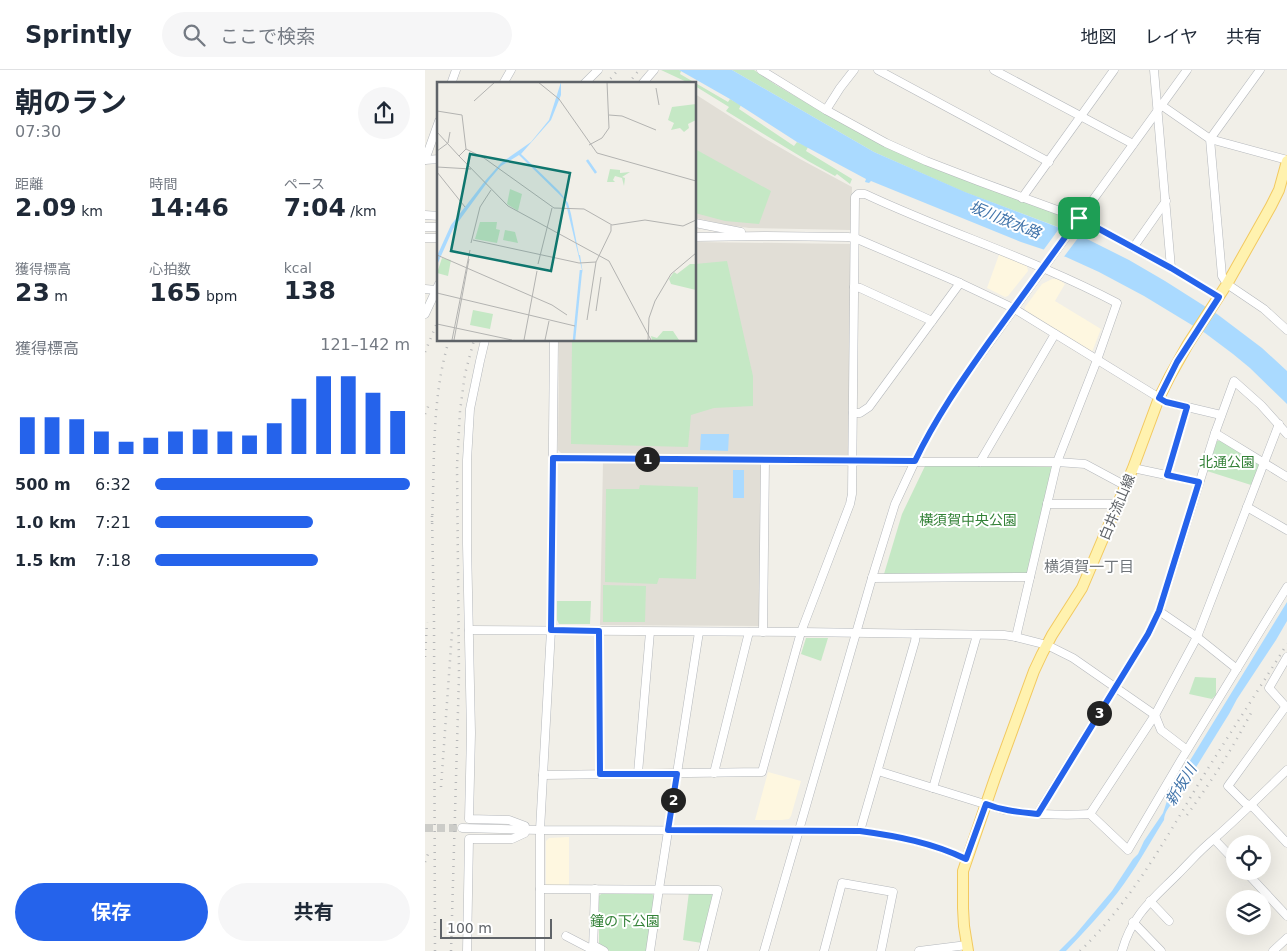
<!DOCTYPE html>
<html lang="ja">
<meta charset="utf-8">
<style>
:root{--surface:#fff;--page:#f6f6f7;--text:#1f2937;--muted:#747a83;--line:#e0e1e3;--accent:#2563eb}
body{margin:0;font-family:"DejaVu Sans","Noto Sans JP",sans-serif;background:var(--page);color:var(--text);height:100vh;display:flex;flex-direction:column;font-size:19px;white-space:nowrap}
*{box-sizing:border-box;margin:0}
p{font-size:16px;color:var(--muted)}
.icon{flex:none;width:28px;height:28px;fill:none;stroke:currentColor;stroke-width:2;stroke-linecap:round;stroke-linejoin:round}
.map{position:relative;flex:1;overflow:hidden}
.side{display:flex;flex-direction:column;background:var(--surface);width:425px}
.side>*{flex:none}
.controls{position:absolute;left:801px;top:765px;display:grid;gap:10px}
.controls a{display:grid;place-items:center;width:45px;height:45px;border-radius:50%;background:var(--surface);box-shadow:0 5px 20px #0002;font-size:25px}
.scale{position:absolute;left:15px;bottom:12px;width:112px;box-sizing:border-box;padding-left:5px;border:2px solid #5f6368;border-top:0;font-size:14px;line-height:18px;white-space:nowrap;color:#5f6368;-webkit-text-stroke:4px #fff;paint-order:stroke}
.pin{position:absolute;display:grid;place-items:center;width:42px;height:42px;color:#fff;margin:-21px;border-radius:10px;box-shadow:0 2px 8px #0006}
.km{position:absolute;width:25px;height:25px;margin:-12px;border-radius:50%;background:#222;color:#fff;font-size:14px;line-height:25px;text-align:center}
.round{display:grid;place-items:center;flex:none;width:52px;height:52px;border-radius:26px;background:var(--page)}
.summary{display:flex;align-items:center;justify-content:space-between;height:85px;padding:0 15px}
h1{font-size:28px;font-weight:700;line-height:38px}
.figures{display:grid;grid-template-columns:repeat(3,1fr);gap:8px;height:85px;padding:5px 15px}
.figures div{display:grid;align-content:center}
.figures b{font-size:25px;font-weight:700}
.figures small{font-size:14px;font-weight:400}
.figures p{font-size:14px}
.chart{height:140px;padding:10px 15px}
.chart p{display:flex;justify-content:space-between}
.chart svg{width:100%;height:90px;margin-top:5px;stroke:var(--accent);stroke-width:6}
.action{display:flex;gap:10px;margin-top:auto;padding:10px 15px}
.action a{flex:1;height:58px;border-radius:30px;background:var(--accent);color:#fff;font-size:20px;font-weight:700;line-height:58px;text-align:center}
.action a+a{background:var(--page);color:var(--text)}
ul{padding:0 15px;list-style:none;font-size:16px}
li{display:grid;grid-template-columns:80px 60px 1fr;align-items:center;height:38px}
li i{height:12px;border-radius:6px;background:var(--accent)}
header{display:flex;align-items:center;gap:30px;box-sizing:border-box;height:70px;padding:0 25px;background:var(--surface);border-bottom:1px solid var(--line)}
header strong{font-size:24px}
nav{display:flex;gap:28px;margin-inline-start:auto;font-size:18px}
.search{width:350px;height:45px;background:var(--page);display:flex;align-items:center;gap:12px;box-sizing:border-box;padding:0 18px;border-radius:28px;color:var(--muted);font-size:19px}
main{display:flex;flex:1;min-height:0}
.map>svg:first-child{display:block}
.commercial{fill:#fef7e0}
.education{fill:#e1ded6}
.green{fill:#c5e8c5}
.water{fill:#aadaff}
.pier{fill:#f1efe8}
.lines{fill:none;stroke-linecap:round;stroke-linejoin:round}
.minor-tunnel{stroke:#ccccc8;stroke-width:8;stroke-dasharray:8 4;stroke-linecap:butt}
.minor-casing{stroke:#b5b8bc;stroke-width:9}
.major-casing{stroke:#f2c960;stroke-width:12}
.minor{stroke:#fff;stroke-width:8}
.major{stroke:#fff2af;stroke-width:10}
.rail{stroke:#b6b7b8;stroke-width:2.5;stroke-dasharray:1 6;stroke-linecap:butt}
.route-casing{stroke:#fff;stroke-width:10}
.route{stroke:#2563eb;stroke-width:6}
.labels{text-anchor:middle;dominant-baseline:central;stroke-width:4;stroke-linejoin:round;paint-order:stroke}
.park-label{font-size:14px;fill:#348238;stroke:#fff}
.street-label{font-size:14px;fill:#5f6368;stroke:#fff}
.water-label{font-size:15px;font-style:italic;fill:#4174aa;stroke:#fff}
.neighbourhood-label{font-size:15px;fill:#70757a;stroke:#fff}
.inset-river{fill:none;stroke:#aadaff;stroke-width:2.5}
.inset-road{fill:none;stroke:#b3b3b1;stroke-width:1}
.view{fill:#0f766e;fill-opacity:0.15;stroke:#0f766e;stroke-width:2.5}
.inset-edge{fill:none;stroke:#5f6368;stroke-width:2.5}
</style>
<header>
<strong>Sprintly</strong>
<div class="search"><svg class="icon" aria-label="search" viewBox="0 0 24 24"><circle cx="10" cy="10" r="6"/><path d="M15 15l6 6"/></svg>ここで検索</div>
<nav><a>地図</a><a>レイヤ</a><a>共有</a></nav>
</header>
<main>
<section class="side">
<div class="summary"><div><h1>朝のラン</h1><p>07:30</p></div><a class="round"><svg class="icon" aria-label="share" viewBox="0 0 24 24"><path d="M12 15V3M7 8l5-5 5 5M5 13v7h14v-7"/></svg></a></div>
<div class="figures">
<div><p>距離</p><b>2.09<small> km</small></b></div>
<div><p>時間</p><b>14:46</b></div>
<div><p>ペース</p><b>7:04<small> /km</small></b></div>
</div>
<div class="figures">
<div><p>獲得標高</p><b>23<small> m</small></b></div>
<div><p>心拍数</p><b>165<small> bpm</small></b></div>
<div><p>kcal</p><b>138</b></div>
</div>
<div class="chart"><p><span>獲得標高</span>121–142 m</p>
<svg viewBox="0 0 160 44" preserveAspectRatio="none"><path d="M5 44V26M15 44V26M25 44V27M35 44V33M45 44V38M55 44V36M65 44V33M75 44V32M85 44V33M95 44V35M105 44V29M115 44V17M125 44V6M135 44V6M145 44V14M155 44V23"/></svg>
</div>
<ul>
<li><b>500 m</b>6:32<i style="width:100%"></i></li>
<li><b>1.0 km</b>7:21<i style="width:62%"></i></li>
<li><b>1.5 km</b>7:18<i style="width:64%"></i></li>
</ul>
<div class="action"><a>保存</a><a>共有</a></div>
</section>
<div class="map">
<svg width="862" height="881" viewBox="0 0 862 881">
<rect width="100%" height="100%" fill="#f1efe8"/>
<!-- commercial -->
<g class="commercial">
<path d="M575,182L597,191L602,196L603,201L583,226L580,227L562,218Z"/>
<path d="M627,209H633L640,214L630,231L676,259L667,282L600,241V237L617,214Z"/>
<path d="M343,702L376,711L366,746L364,749L357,750H330Z"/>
<path d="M144,767V816H121V771L124,768Z"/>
</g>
<!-- education -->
<g class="education">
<path d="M270,24L339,68L375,89L427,117L426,160L324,158L303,155L270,148Z"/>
<path d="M270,172L426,174L424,384L422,386L136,383L133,380L134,270H270Z"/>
<path d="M178,391L334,393L337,395L336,556L175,555Z"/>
</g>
<!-- green -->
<g class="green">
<path d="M236,0H254L256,1L255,4L303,32L305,29L316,35L314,39L369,76L372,72L383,77L381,81L427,109L425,114L412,104L410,106L383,91L301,41L304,37L270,16V14H266Z"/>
<path d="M307,0H329L351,15L404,46L463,77L639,147L633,157L539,122L449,82Z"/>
<path d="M270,79L346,121L334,154L300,151L270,143Z"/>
<path d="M302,191L328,306V336L289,338L266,345L263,377L146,374L147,270H270V194Z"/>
<path d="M792,371H796L833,393L834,396L826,415L782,401Z"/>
<path d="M552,395L627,397L604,505L459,504L477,444L500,396Z"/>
<path d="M215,415L273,417L271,509L234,508L232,514L180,512L181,419H214Z"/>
<path d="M178,515L221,516L220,552H178Z"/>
<path d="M132,531H166L165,554H134L132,550Z"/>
<path d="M381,568H403L396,591L376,584Z"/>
<path d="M770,607L791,608V625L787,629L764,624Z"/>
<path d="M264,822L286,823L289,829L277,873L258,870Z"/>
<path d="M177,823H227L229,827L223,881H185L174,875V826Z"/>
</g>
<!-- water -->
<g class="water">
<path d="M254,0H307L449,82L540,122L656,166L704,190L740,211L792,244L837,278L862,301V334L825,298L808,284L780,263L719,226L674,202L641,187L596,172L446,111L444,113L440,112L441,109L372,72L305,29Z"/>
<path d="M276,364H304L303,381L275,380Z"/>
<rect x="308" y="400" width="11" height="28"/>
<path d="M862,532V551L851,570L812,629L804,644L752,728C746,734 739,742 739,750C724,774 710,800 693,822C677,843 659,862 641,881H634L650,865L687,821L708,789L713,784L719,771L738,743L743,728L747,720Z"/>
</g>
<!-- pier -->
<path class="pier" d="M636,156L656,164L638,188L617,182Z"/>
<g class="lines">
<!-- minor-tunnel -->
<path class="minor-tunnel" d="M0,758H37"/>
<defs>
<g id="minor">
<path d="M336,0L401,40L461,73L501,91L553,111L654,148L746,198L794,227"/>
<path d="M453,0L624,92"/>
<path d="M569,0L708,74"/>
<path d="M729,0L746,198"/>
<path d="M835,0L785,69L862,90"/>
<path d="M26,14L31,0"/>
<path d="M78,14L86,0"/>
<path d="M159,14L173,0"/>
<path d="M217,14L229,0"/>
<path d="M736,35L785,69L797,206L802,214L839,239L862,260"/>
<path d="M401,40L415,18L429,0"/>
<path d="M0,90L14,51"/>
<path d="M0,90L14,89"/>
<path d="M597,128L689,0"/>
<path d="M0,145L14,146"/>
<path d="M270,153L316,162"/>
<path d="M0,157H14"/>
<path d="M270,167L342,166L423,167L430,168L535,213L588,238L741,332L796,345"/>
<path d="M0,168H14"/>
<path d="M708,178L741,131"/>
<path d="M429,217L435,218L507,251"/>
<path d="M0,219L11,220"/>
<path d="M0,244L14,214"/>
<path d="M428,343H435L444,337L535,213"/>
<path d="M790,363L862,407"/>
<path d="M128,388L499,392H632L660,394L701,416"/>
<path d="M555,392L630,264"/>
<path d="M708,398L774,412"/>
<path d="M742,405L762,337"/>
<path d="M622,434H693"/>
<path d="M822,437L862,460"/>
<path d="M447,508L605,507"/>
<path d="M734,541L772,567L812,599"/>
<path d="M44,560L376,562L579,565L591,567L622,575L648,588L730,645L736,660L762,680"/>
<path d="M174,561L175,704"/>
<path d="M338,562L340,390"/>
<path d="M862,587L844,618L862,638"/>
<path d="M861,636L803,716L820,733L829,738L862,773"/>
<path d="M453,701L579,740C607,744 636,746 665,744L703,780L756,690L862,517"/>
<path d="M213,703L225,562"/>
<path d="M289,703L324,562"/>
<path d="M118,705L337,702L376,562L425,434L427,424L430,127L433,124H440C523,163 611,190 692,233L672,290L632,392L591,567"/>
<path d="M508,718L552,565"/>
<path d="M613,743L723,564L734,541L790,363L809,311L836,335L862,364"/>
<path d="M665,744L730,645L772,567L854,354"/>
<path d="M37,758L115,760L435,761C472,766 507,773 541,789"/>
<path d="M435,761L490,571L491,564"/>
<path d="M789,769L810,791"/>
<path d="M820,801L862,846"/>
<path d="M115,819L293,820L278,881"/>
<path d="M725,831L744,851"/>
<path d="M708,852L736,881"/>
<path d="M141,866L168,880"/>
<path d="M168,875L179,881"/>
<path d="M42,881L44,769H87L100,763V756L84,750L44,749L46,663L42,474V390L45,339L55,291L60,270"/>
<path d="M115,881V760L126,560L129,270"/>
<path d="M168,881L170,819"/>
<path d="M225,881L234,819L274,562"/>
<path d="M339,881L447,508L470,434L498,374L528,324L544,301L762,0"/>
<path d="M399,881L417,813L468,822L456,881"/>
<path d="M494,881L542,875"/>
<path d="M697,881C707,845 727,830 752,805C765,792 775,780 790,768C814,747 839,722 862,700"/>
<path d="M848,881L862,868"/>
</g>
<path id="major" d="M543,881L539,856L538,838V801L570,708L609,601L617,584L627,565L657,518L708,398L734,328L745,306L763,274L802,214L846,136L854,120L862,91"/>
</defs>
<!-- minor casing -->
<use href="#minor" class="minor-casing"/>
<!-- major casing -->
<use href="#major" class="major-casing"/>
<!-- minor -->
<use href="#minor" class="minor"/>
<!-- major -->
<use href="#major" class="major"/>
<!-- rail -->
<g class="rail">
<path d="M181,14L193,0"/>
<path d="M203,14L214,0"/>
<path d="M0,282L14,248"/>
<path d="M0,344L5,332"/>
<path d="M7,446L9,550L10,881"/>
<path d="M7,452C10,391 6,330 24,270"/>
<path d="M0,587L2,552"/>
<path d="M16,717L27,562"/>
<path d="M762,745C786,712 808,678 827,641"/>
<path d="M0,792L3,784"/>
<path d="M26,881L34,605L32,396L35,341L40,304L49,270"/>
<path d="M655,881C705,833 739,772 774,713C803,666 833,621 862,574"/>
</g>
</g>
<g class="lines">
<defs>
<path id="route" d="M654,148L746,198L794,227L752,292L734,328L741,332L762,337L742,405L774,412L734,541L723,564L613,744C595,742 578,741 561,734L541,789C508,773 472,766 435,761L243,760L252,704H175L174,561L126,560L128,388L490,391C510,349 537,310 564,272C594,230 624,190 654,148Z"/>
</defs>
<!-- route casing -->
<use href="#route" class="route-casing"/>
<!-- route -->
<use href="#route" class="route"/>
</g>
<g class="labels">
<!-- park labels -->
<g class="park-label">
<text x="802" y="392">北通公園</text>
<text x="543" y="450">横須賀中央公園</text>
<text x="200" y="851">鐘の下公園</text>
</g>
<!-- street labels -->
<g class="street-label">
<text transform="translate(692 437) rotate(-67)">白井流山線</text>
</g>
<!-- water labels -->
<g class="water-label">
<text transform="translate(580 150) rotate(22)">坂川放水路</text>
<text transform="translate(756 715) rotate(-59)">新坂川</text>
</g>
<!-- neighbourhood labels -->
<g class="neighbourhood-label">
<text x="664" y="497">横須賀一丁目</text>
</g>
</g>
<!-- overview -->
<g transform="translate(12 12)">
<rect width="259" height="259" fill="#f1efe8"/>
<path d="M259,22V38L251,42L252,46L247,50L243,46L234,48L237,41L231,38L235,25ZM173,87L183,88V91L193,90L185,95L188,96L187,104L185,96L178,94L176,98L178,100H170ZM73,107L85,112L81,129L70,122ZM43,140H60L59,147L63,148L60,161L38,157ZM68,148L78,150L81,161L66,158ZM5,176L14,178L11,194L0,191ZM253,182H258L259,208L234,202L232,197L237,190L240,192ZM36,228L56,232L53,247L33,243ZM226,249H236L242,258H215L214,254L220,256Z" fill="#c5e8c5"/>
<path d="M124,0V13L114,38L84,72L122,109L131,121L134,132L142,173H143L146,192L128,118L82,73L64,84L52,98L16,147L0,183V174L14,143L48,99L64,81L94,60L112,38Z" fill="#aadaff"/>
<path class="inset-river" d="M150,78L159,91M137,258L144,188"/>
<path class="inset-road" d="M101,0L122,17L160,71L259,99M219,6L222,23M37,19L58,0M0,29L25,33L29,67L47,76L117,126L147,127L175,143L208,138L246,144L259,138M172,33L185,34L219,48M0,50L22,74L29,67M152,63L165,56L172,46L170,0M0,69L11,61L13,50M22,74L71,124L172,179L214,258M0,85L34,87M0,90L28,125M36,158L142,181L159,180M34,161L43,125L54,108M0,173L115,223L130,233M101,182L115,126M0,211L138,244M159,229L164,195M150,238L159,180L174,149V143M0,242L75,258M15,258L33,168M17,258L32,177M87,258L100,189M108,258L112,239M211,258L212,236L218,219L234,192L259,171"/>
<path class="view" d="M33,72L133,91L114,189L14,169Z"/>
<rect width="259" height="259" class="inset-edge"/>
</g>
</svg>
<div class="controls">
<a><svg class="icon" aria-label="locate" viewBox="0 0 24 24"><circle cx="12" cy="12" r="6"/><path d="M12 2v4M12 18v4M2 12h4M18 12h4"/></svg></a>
<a><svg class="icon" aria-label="layers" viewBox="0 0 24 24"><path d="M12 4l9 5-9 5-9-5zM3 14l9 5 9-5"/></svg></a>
</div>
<div class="scale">100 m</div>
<div class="pin" style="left:654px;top:148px;background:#1e9e55"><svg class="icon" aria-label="arrive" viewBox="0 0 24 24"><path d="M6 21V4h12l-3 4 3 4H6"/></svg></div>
<b class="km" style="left:222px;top:389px">1</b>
<b class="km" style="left:248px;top:730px">2</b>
<b class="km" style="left:674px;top:643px">3</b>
</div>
</main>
